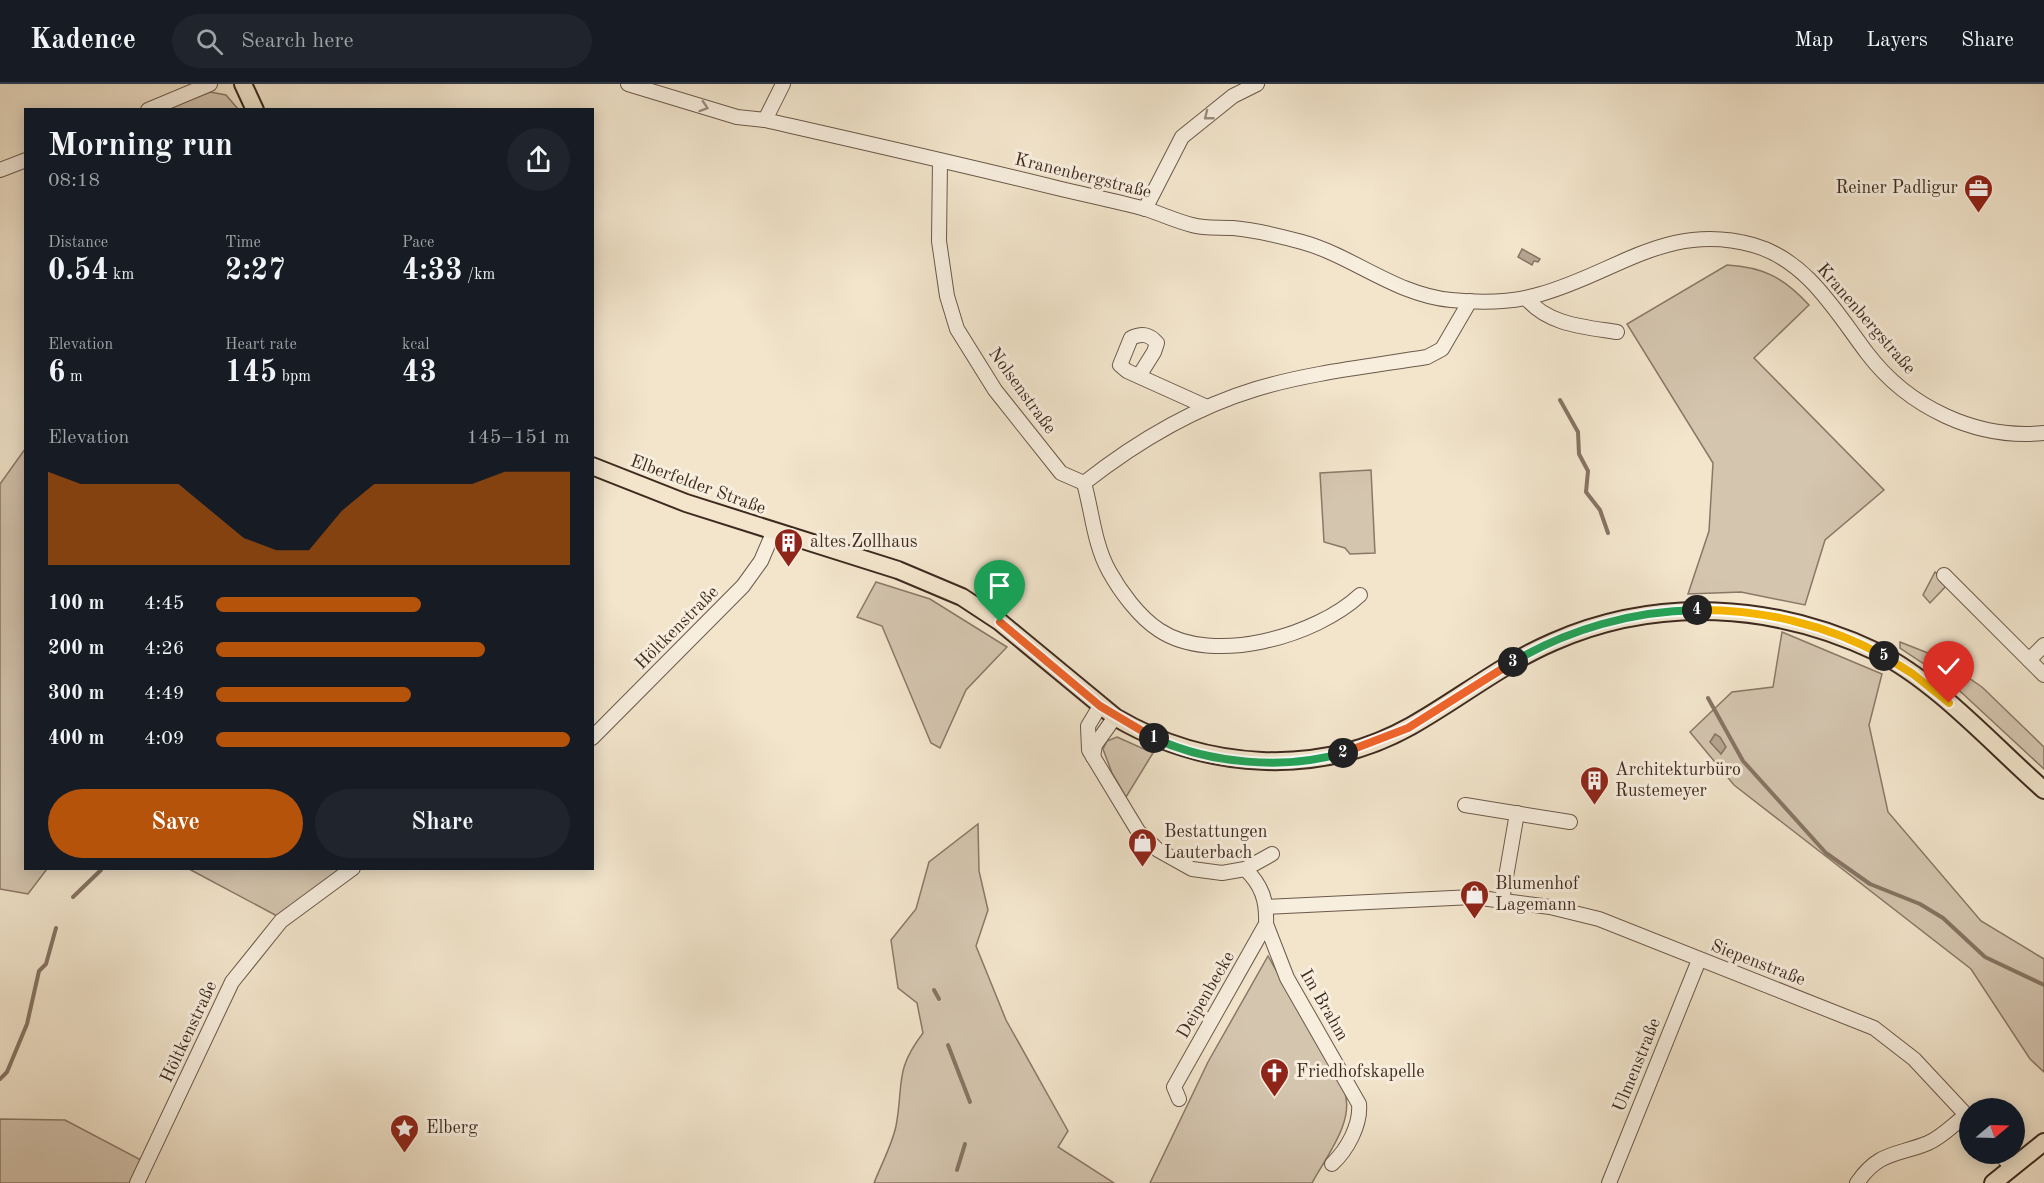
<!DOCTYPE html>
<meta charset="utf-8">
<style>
:root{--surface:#171b24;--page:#20242c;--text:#f1f3f6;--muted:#9ea1a6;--line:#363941;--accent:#b45309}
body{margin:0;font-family:"Old Standard TT",serif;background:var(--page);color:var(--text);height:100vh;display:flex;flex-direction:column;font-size:22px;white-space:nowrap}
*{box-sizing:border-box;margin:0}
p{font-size:20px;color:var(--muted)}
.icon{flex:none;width:33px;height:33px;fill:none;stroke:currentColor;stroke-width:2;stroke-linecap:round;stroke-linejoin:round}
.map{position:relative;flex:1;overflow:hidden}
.side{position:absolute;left:24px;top:24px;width:570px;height:762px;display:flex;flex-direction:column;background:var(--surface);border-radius:0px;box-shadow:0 3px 15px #0003}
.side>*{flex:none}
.needle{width:39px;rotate:71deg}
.tools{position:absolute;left:1959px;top:1014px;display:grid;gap:12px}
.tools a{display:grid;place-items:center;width:66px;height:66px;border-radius:50%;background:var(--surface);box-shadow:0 3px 15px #0003;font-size:30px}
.pin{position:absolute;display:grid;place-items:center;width:51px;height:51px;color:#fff;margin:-62px -26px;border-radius:50% 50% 50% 0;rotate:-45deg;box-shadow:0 0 6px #0007}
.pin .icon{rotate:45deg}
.km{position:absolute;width:30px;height:30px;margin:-15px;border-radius:50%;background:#222;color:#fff;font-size:16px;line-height:30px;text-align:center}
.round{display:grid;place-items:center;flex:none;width:63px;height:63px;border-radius:32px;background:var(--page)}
.summary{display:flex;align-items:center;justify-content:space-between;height:102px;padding:0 24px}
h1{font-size:33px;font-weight:700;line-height:45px}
.metrics{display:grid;grid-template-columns:repeat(3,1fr);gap:9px;height:102px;padding:6px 24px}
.metrics div{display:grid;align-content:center}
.metrics b{font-size:30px;font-weight:700}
.metrics small{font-size:16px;font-weight:400}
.metrics p{font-size:16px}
.chart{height:168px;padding:12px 24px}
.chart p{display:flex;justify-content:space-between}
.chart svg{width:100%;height:108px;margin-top:6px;fill:var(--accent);opacity:.7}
.cta{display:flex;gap:12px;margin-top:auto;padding:12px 24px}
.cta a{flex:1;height:69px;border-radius:36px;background:var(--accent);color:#fff;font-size:24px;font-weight:700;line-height:69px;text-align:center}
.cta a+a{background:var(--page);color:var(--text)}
ul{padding:0 24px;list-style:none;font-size:20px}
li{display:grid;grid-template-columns:96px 72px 1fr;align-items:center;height:45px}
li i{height:15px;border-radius:8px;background:var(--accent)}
header{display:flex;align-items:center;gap:36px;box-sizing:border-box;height:84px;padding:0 30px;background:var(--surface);border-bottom:2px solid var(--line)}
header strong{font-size:28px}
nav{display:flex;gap:33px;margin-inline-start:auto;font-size:21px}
.search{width:420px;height:54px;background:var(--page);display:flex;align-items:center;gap:15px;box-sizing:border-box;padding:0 21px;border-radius:33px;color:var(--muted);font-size:22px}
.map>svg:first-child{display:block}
.green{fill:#d4c5af;stroke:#8a7867;stroke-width:1.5}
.water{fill:#b5a591;stroke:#867463;stroke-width:1.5}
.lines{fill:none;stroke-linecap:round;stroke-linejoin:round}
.stream{stroke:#867463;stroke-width:4}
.minor-casing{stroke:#6c594a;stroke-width:16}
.major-casing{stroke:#3f2a1f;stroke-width:20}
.minor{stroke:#f7eede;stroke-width:14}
.major{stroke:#f2e5cc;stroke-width:16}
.oneway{stroke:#9b8c7e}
.split-1-casing{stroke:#fff;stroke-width:12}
.split-2-casing{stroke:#fff;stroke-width:12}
.split-3-casing{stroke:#fff;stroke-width:12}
.split-4-casing{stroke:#fff;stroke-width:12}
.split-5-casing{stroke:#fff;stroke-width:12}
.split-6-casing{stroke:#fff;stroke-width:12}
.split-1{stroke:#f0652b;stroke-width:8}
.split-2{stroke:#22a559;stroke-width:8}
.split-3{stroke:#f0652b;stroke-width:8}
.split-4{stroke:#22a559;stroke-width:8}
.split-5{stroke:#f5b400;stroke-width:8}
.split-6{stroke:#f5b400;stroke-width:8}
.labels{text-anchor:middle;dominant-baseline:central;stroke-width:6;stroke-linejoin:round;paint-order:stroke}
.street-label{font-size:18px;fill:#3f2a1f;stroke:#f7eede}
.poi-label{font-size:18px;fill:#3f2a1f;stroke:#f7eede;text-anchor:start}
</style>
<header>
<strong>Kadence</strong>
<div class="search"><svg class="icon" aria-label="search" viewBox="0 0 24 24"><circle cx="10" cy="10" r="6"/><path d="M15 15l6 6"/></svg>Search here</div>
<nav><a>Map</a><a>Layers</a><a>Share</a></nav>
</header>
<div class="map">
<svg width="2044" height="1099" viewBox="0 0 2044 1099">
<rect width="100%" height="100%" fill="#f2e5cc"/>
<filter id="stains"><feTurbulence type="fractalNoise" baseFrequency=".00333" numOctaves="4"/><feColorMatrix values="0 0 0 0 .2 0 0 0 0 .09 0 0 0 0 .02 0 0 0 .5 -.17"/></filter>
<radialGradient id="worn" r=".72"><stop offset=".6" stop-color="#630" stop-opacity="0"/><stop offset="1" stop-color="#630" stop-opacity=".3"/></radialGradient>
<!-- green -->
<g class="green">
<path d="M210,8L226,11L238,25L162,26Z"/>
<path d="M1727,181C1764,183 1784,194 1809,221L1754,274L1884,406L1825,456L1805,521L1741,508L1688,510L1709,447L1713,379L1627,240Z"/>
<path d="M25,365L26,784L47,785L28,810L0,805V400Z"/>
<path d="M1371,386L1375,469L1350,470L1345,464L1324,458L1320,389Z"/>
<path d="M1935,488L1948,500L1930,519L1923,511Z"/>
<path d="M876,498L930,515L1007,563L966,606L940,664L931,659L882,542L857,533Z"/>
<path d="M1782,548L1882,590L1869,641L1888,728L1981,837L2044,875V988L2030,975L1971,885L1734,701L1690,648L1732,608L1773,603Z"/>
<path d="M1900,558L1938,573L1982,603L2044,663V685L1948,596L1900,564Z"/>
<path d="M1117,653L1153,669L1126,713L1112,689L1103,665L1107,657Z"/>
<path d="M978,740L979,787L988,826L976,862L1006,936L1068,1047L1058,1063L1114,1099H874C881,1081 892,1061 896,1042C904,999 894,987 923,949L917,919L898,904L891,856L916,825L929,778Z"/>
<path d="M189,785H346L279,833Z"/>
<path d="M1268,872L1344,1006C1356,1036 1326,1073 1312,1099H1150L1208,978Z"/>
<path d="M0,1035L65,1036L143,1077L133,1099H0Z"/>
</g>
<!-- water -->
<g class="water">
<path d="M1522,165L1540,175L1538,178L1534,177L1532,181L1518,173Z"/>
<path d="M1715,650L1720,653L1726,663L1721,670L1710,658Z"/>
</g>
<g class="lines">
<!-- stream -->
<g class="stream">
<path d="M1560,316L1578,348L1579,370L1588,387L1586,408L1600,426L1608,449"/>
<path d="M1708,614L1743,677L1826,769L1870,800L1920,820L1943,834L1985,873L2044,901"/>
<path d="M73,813L101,786"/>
<path d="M934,906L939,915"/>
<path d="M948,961L970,1018"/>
<path d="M0,995L7,988L27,940L39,887L46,880L56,844"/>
<path d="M957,1086L965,1060"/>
</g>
<defs>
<g id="minor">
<path d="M628,0L737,33L765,36C862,58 960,80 1057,104C1086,111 1116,117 1146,125C1161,130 1176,137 1192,141C1205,145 1220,143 1233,144C1256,146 1280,152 1302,158C1353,172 1396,211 1451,216C1481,219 1512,219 1541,210C1616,189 1669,137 1753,161C1807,176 1836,228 1867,269C1908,323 1976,356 2044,349"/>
<path d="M148,26L210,0"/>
<path d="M765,36L783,0"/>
<path d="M940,77L939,157L947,212L957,245L995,306L1061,389L1084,399"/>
<path d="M0,86L26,76"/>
<path d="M1145,125L1182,53L1233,12L1257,0"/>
<path d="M1526,214C1548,241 1585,243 1617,248"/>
<path d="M1139,292L1154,268L1157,259C1149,250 1142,249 1131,254L1120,281L1127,287L1207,323"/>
<path d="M1084,399C1135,359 1193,324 1256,305C1308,289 1372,282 1427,273L1442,265L1470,217"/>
<path d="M1084,399C1092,427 1094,460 1109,487C1120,507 1139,533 1159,546C1213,582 1316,552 1360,511"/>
<path d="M1944,491L2044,591"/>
<path d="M2029,576L2044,561"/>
<path d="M1100,622L1088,642L1089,666L1138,747L1158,766L1192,785L1222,789L1245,785C1262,801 1267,817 1266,840L1174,1003L1179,1015"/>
<path d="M592,654L743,502L761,477L773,449"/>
<path d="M1093,673L1095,661L1115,633"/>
<path d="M1465,721L1570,738"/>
<path d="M1245,785L1272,770"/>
<path d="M1502,816L1517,729"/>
<path d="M1267,823L1473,813L1550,823L1599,835L1874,944L1914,975L1970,1035"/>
<path d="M1266,840L1287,894L1359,1020C1361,1041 1347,1066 1332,1080"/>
<path d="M2000,1070L2011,1082"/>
<path d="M137,1099L232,898L281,837L353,784"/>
<path d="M1609,1099L1699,876"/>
<path d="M1857,1099C1879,1067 1896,1072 1928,1059C1942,1053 1954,1040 1966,1031"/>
</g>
<g id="major">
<path d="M243,0L255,26"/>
<path d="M592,382L686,419L898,486L962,513L1000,538L1115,633C1205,686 1318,694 1411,642C1459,615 1502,580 1553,558C1658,512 1774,519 1877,568C1936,597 1994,662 2044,706"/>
<path d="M1993,1099L2044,1058"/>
</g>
</defs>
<!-- minor casing -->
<use href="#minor" class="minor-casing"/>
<!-- major casing -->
<use href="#major" class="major-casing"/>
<!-- minor -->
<use href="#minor" class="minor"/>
<!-- major -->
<use href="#major" class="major"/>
</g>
<!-- one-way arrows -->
<defs><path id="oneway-chevron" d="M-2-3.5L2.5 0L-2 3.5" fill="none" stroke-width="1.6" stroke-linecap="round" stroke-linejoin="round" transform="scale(1.5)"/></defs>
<g class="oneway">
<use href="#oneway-chevron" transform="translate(704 23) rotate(18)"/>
<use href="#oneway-chevron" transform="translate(1208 32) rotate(142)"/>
</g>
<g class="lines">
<defs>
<path id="split-1" d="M1000,538L1100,622L1154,654"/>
<path id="split-2" d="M1154,654C1210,680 1284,686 1343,669"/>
<path id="split-3" d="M1343,669L1408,644L1513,578"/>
<path id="split-4" d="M1513,578C1569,545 1633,527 1697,526"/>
<path id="split-5" d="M1697,526C1761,525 1828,541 1884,572"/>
<path id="split-6" d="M1884,572L1913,590L1949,619"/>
</defs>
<!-- split-1 casing -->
<use href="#split-1" class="split-1-casing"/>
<!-- split-2 casing -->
<use href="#split-2" class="split-2-casing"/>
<!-- split-3 casing -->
<use href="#split-3" class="split-3-casing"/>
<!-- split-4 casing -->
<use href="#split-4" class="split-4-casing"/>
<!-- split-5 casing -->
<use href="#split-5" class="split-5-casing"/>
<!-- split-6 casing -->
<use href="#split-6" class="split-6-casing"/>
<!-- split-1 -->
<use href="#split-1" class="split-1"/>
<!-- split-2 -->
<use href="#split-2" class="split-2"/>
<!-- split-3 -->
<use href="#split-3" class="split-3"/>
<!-- split-4 -->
<use href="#split-4" class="split-4"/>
<!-- split-5 -->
<use href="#split-5" class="split-5"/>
<!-- split-6 -->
<use href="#split-6" class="split-6"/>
</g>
<!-- icons -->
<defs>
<symbol id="office-pin" viewBox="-11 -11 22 30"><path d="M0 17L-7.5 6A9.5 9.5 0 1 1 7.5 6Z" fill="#8f2418" stroke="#f7eede"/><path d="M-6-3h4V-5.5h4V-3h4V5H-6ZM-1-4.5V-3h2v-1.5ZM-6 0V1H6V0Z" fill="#fff"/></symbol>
<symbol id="building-pin" viewBox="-11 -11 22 30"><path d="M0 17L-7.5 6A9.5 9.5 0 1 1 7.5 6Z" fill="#8f2418" stroke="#f7eede"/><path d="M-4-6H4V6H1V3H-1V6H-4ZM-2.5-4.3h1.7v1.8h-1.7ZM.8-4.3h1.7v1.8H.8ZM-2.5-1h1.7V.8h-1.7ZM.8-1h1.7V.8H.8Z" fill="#fff"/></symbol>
<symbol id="shop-pin" viewBox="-11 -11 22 30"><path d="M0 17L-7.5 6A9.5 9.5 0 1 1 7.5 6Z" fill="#8f2418" stroke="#f7eede"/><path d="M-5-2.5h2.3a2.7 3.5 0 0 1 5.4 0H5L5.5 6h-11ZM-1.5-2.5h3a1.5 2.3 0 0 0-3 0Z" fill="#fff"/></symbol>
<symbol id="church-pin" viewBox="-11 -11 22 30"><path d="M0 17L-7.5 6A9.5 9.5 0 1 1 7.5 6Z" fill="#8f2418" stroke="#f7eede"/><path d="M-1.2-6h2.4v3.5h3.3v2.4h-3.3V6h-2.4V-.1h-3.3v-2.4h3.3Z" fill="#fff"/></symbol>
<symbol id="sight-pin" viewBox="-11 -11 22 30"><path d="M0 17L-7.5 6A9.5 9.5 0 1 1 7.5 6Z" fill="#8f2418" stroke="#f7eede"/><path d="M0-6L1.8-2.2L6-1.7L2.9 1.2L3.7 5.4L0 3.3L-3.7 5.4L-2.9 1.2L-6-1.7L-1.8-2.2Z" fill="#fff"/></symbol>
</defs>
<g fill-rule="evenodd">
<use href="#office-pin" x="1962" y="88" width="33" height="45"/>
<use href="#building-pin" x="772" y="442" width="33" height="45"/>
<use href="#building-pin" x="1578" y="680" width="33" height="45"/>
<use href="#shop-pin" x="1126" y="742" width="33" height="45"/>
<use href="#shop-pin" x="1458" y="794" width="33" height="45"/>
<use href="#church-pin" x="1258" y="972" width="33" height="45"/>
<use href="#sight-pin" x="388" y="1028" width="33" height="45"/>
</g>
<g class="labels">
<!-- street labels -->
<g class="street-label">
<text transform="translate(1083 92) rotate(14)">Kranenbergstraße</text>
<text transform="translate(1866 235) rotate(49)">Kranenbergstraße</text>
<text transform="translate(1022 307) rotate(54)">Nolsenstraße</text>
<text transform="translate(698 401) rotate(20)">Elberfelder Straße</text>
<text transform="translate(677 544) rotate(-45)">Höltkenstraße</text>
<text transform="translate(1758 879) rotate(21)">Siepenstraße</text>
<text transform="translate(1206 911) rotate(-60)">Deipenbecke</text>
<text transform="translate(1324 921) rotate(60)">Im Brahm</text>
<text transform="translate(189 948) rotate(-65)">Höltkenstraße</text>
<text transform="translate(1637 981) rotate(-68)">Ulmenstraße</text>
</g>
<!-- poi labels -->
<g class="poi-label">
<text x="1958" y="104" text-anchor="end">Reiner Padligur</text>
<text x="810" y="458">altes Zollhaus</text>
<text x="1615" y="686">Architekturbüro<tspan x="1615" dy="21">Rustemeyer</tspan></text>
<text x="1164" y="748">Bestattungen<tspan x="1164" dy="21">Lauterbach</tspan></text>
<text x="1495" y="800">Blumenhof<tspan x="1495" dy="21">Lagemann</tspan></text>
<text x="1296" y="988">Friedhofskapelle</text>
<text x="426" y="1044">Elberg</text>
</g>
</g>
<rect width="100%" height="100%" filter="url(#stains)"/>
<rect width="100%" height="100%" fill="url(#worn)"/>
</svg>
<div class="tools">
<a><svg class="needle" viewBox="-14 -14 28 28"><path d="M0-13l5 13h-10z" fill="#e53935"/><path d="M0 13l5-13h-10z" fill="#9ea1a6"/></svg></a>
</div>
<div class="pin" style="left:1000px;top:538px;background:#1e9e55"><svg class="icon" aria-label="arrive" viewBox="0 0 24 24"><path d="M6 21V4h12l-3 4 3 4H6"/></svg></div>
<div class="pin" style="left:1949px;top:619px;background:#d93025"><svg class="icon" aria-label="check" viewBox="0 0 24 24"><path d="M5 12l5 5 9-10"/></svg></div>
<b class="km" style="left:1154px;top:654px">1</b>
<b class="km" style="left:1343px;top:669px">2</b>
<b class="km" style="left:1513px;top:578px">3</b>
<b class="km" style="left:1697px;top:526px">4</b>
<b class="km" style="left:1884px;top:572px">5</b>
<section class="side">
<div class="summary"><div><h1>Morning run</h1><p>08:18</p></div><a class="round"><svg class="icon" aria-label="share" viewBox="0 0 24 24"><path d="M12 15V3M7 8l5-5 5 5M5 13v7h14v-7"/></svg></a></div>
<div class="metrics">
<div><p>Distance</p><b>0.54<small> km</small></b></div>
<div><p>Time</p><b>2:27</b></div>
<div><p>Pace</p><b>4:33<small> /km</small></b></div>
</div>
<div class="metrics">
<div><p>Elevation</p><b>6<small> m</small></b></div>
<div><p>Heart rate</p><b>145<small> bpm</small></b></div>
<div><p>kcal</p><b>43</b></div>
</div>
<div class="chart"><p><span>Elevation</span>145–151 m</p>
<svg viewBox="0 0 160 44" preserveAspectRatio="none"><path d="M0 44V6L10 11L20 11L30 11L40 11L50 22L60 33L70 38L80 38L90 22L100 11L110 11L120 11L130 11L140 6L150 6L160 6V44z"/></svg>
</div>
<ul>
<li><b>100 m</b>4:45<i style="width:58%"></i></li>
<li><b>200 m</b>4:26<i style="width:76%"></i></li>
<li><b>300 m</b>4:49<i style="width:55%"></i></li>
<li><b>400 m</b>4:09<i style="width:100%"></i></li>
</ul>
<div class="cta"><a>Save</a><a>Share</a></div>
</section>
</div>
